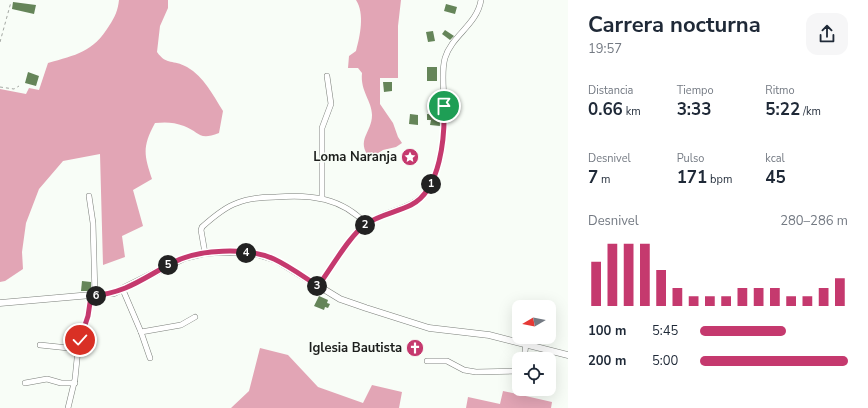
<!DOCTYPE html>
<html lang="es">
<meta charset="utf-8">
<style>
:root{--surface:#fff;--page:#f6f6f7;--text:#1f2937;--muted:#747a83;--accent:#c5396e}
body{margin:0;font-family:"Nunito Sans",sans-serif;background:var(--page);color:var(--text);height:100vh;display:flex;flex-direction:column;font-size:15px;white-space:nowrap}
*{box-sizing:border-box;margin:0}
p{font-size:13px;color:var(--muted)}
.icon{flex:none;width:22px;height:22px;fill:none;stroke:currentColor;stroke-width:2;stroke-linecap:round;stroke-linejoin:round}
.map{position:relative;flex:1;overflow:hidden}
.panel{display:flex;flex-direction:column;background:var(--surface);width:300px}
.panel>*{flex:none}
.needle{width:26px;rotate:260deg}
.fabs{position:absolute;left:512px;top:300px;display:grid;gap:8px}
.fabs a{display:grid;place-items:center;width:44px;height:44px;border-radius:8px;background:var(--surface);box-shadow:0 4px 16px #0002;font-size:20px}
.pin{position:absolute;display:grid;place-items:center;width:34px;height:34px;color:#fff;margin:-17px;border:2px solid #fff;border-radius:50%;box-shadow:0 1px 4px #0007}
.km{position:absolute;width:20px;height:20px;margin:-10px;border-radius:50%;background:#222;color:#fff;font-size:11px;line-height:20px;text-align:center}
.round{display:grid;place-items:center;flex:none;width:42px;height:42px;border-radius:12px;background:var(--page)}
.overview{display:flex;align-items:center;justify-content:space-between;height:68px;padding:0 20px}
h1{font-size:22px;font-weight:700;line-height:30px}
.stats{display:grid;grid-template-columns:repeat(3,1fr);gap:6px;height:68px;padding:4px 20px}
.stats div{display:grid;align-content:center}
.stats b{font-size:17px;font-weight:700}
.stats small{font-size:11px;font-weight:400}
.stats p{font-size:11px}
.chart{height:112px;padding:8px 20px}
.chart p{display:flex;justify-content:space-between}
.chart svg{width:100%;height:72px;margin-top:4px;stroke:var(--accent);stroke-width:6}
ul{padding:0 20px;list-style:none;font-size:13px}
li{display:grid;grid-template-columns:64px 48px 1fr;align-items:center;height:30px}
li i{height:10px;border-radius:5px;background:var(--accent)}
main{display:flex;flex:1;min-height:0}
.map>svg:first-child{display:block}
.forest{fill:#e2a5b5}
.building{fill:#658559}
.lines{fill:none;stroke-linecap:round;stroke-linejoin:round}
.minor-casing{stroke:#7b7f7a;stroke-width:6}
.major-casing{stroke:#7b7f7a;stroke-width:7}
.path{stroke:#a3a7a2;stroke-width:1;stroke-dasharray:3 3;stroke-linecap:butt}
.minor{stroke:#fff;stroke-width:5}
.major{stroke:#fff;stroke-width:6}
.route-casing{stroke:#fff;stroke-width:8}
.route{stroke:#c5396e;stroke-width:5}
.labels{text-anchor:middle;dominant-baseline:central;stroke-width:3;stroke-linejoin:round;paint-order:stroke}
.poi-label{font-size:13px;font-weight:bold;fill:#1d1f1d;stroke:#f8fdf7;text-anchor:end}
</style>
<main>
<div class="map">
<svg width="568" height="408" viewBox="0 0 568 408">
<rect width="100%" height="100%" fill="#f8fdf7"/>
<!-- forest -->
<g class="forest">
<path d="M119,0H168V8L160,26L157,52C167,66 173,59 187,67C204,77 213,95 223,111L219,133C198,141 200,132 184,126C174,122 165,122 155,123C142,147 144,155 152,179L133,190L143,226L122,236L125,257L103,265L100,154L63,161L39,189L26,223L22,252L23,269L5,281L0,282V89L26,94L29,88L39,90L48,63C76,55 93,52 109,26C115,17 118,10 119,0Z"/>
<path d="M356,0H401L398,26V78H380V104L393,123L398,137L402,143L396,147L383,150L370,158C355,140 372,133 372,115C372,101 360,91 362,73L358,68H348L349,56L356,51C360,36 365,14 356,0Z"/>
<path d="M260,348L288,355L318,387L363,403L372,385L402,392L399,408H231L249,391Z"/>
<path d="M503,391L552,402L551,408H466L468,397L500,404Z"/>
</g>
<!-- building -->
<g class="building">
<path d="M13,2L36,5L34,14L12,9Z"/>
<path d="M446,4L457,7L455,14L444,11Z"/>
<path d="M445,30L454,36L450,40L442,34Z"/>
<path d="M433,31L435,41L428,42L426,32Z"/>
<rect x="427" y="67" width="10" height="14"/>
<path d="M28,72L39,76L36,86L25,83Z"/>
<path d="M383,82H392V91L384,92Z"/>
<path d="M436,91H440V105L436,104Z"/>
<path d="M410,114L418,115V125L409,124Z"/>
<path d="M427,114L440,115V126L430,125L431,120H427Z"/>
<path d="M82,281L91,282V291H81Z"/>
<path d="M319,296L328,300L327,303L330,304L328,308L325,307L324,310L314,306Z"/>
</g>
<g class="lines">
<defs>
<g id="minor">
<path d="M89,196L93,223L95,296"/>
<path d="M322,197V128L331,104L327,76"/>
<path d="M205,253L201,230L202,227C212,218 225,207 237,203C249,198 264,197 276,197C311,194 342,198 366,224"/>
<path d="M318,287C332,268 348,238 366,224C391,206 419,213 434,178C443,156 445,127 444,104C444,89 441,72 445,58C452,35 477,25 481,0"/>
<path d="M123,290L141,332L181,325L195,317"/>
<path d="M141,332L150,358"/>
<path d="M40,345L78,349"/>
<path d="M524,359L526,344"/>
<path d="M427,361H447L464,370L476,372L519,371"/>
<path d="M25,383L47,379L61,383H75"/>
<path d="M68,408L75,379L78,349L88,317L91,296"/>
</g>
<path id="major" d="M0,303L114,293L184,258L205,253L224,252L254,253L276,260L340,299L366,308L429,328L489,335L568,355"/>
</defs>
<!-- minor casing -->
<use href="#minor" class="minor-casing"/>
<!-- major casing -->
<use href="#major" class="major-casing"/>
<!-- path -->
<g class="path">
<path d="M0,42L11,2"/>
<path d="M0,87L14,89L19,86"/>
</g>
<!-- minor -->
<use href="#minor" class="minor"/>
<!-- major -->
<use href="#major" class="major"/>
</g>
<g class="lines">
<defs>
<path id="route" d="M80,340L88,316L91,296C126,293 142,279 172,263C198,249 247,247 274,259C289,266 304,277 318,286C331,269 349,236 366,224C379,215 397,212 411,205C441,190 445,136 444,106"/>
</defs>
<!-- route casing -->
<use href="#route" class="route-casing"/>
<!-- route -->
<use href="#route" class="route"/>
</g>
<!-- icons -->
<defs>
<symbol id="sight-disc" viewBox="-11 -11 22 22"><circle r="9.5" fill="#c5396e" stroke="#f8fdf7"/><path d="M0-6L1.8-2.2L6-1.7L2.9 1.2L3.7 5.4L0 3.3L-3.7 5.4L-2.9 1.2L-6-1.7L-1.8-2.2Z" fill="#fff"/></symbol>
<symbol id="church-disc" viewBox="-11 -11 22 22"><circle r="9.5" fill="#c5396e" stroke="#f8fdf7"/><path d="M-1.2-6h2.4v3.5h3.3v2.4h-3.3V6h-2.4V-.1h-3.3v-2.4h3.3Z" fill="#fff"/></symbol>
</defs>
<g fill-rule="evenodd">
<use href="#sight-disc" x="400" y="147" width="20" height="20"/>
<use href="#church-disc" x="405" y="338" width="20" height="20"/>
</g>
<g class="labels">
<!-- poi labels -->
<g class="poi-label">
<text x="397" y="157">Loma Naranja</text>
<text x="402" y="348">Iglesia Bautista</text>
</g>
</g>
</svg>
<div class="fabs">
<a><svg class="needle" viewBox="-14 -14 28 28"><path d="M0-13l5 13h-10z" fill="#e53935"/><path d="M0 13l5-13h-10z" fill="#747a83"/></svg></a>
<a><svg class="icon" aria-label="locate" viewBox="0 0 24 24"><circle cx="12" cy="12" r="6"/><path d="M12 2v4M12 18v4M2 12h4M18 12h4"/></svg></a>
</div>
<div class="pin" style="left:444px;top:106px;background:#1e9e55"><svg class="icon" aria-label="arrive" viewBox="0 0 24 24"><path d="M6 21V4h12l-3 4 3 4H6"/></svg></div>
<div class="pin" style="left:80px;top:340px;background:#d93025"><svg class="icon" aria-label="check" viewBox="0 0 24 24"><path d="M5 12l5 5 9-10"/></svg></div>
<b class="km" style="left:431px;top:184px">1</b>
<b class="km" style="left:365px;top:225px">2</b>
<b class="km" style="left:317px;top:286px">3</b>
<b class="km" style="left:246px;top:253px">4</b>
<b class="km" style="left:168px;top:265px">5</b>
<b class="km" style="left:96px;top:296px">6</b>
</div>
<section class="panel">
<div class="overview"><div><h1>Carrera nocturna</h1><p>19:57</p></div><a class="round"><svg class="icon" aria-label="share" viewBox="0 0 24 24"><path d="M12 15V3M7 8l5-5 5 5M5 13v7h14v-7"/></svg></a></div>
<div class="stats">
<div><p>Distancia</p><b>0.66<small> km</small></b></div>
<div><p>Tiempo</p><b>3:33</b></div>
<div><p>Ritmo</p><b>5:22<small> /km</small></b></div>
</div>
<div class="stats">
<div><p>Desnivel</p><b>7<small> m</small></b></div>
<div><p>Pulso</p><b>171<small> bpm</small></b></div>
<div><p>kcal</p><b>45</b></div>
</div>
<div class="chart"><p><span>Desnivel</span>280–286 m</p>
<svg viewBox="0 0 160 44" preserveAspectRatio="none"><path d="M5 44V17M15 44V6M25 44V6M35 44V6M45 44V22M55 44V33M65 44V38M75 44V38M85 44V38M95 44V33M105 44V33M115 44V33M125 44V38M135 44V38M145 44V33M155 44V27"/></svg>
</div>
<ul>
<li><b>100 m</b>5:45<i style="width:58%"></i></li>
<li><b>200 m</b>5:00<i style="width:100%"></i></li>
</ul>
</section>
</main>
